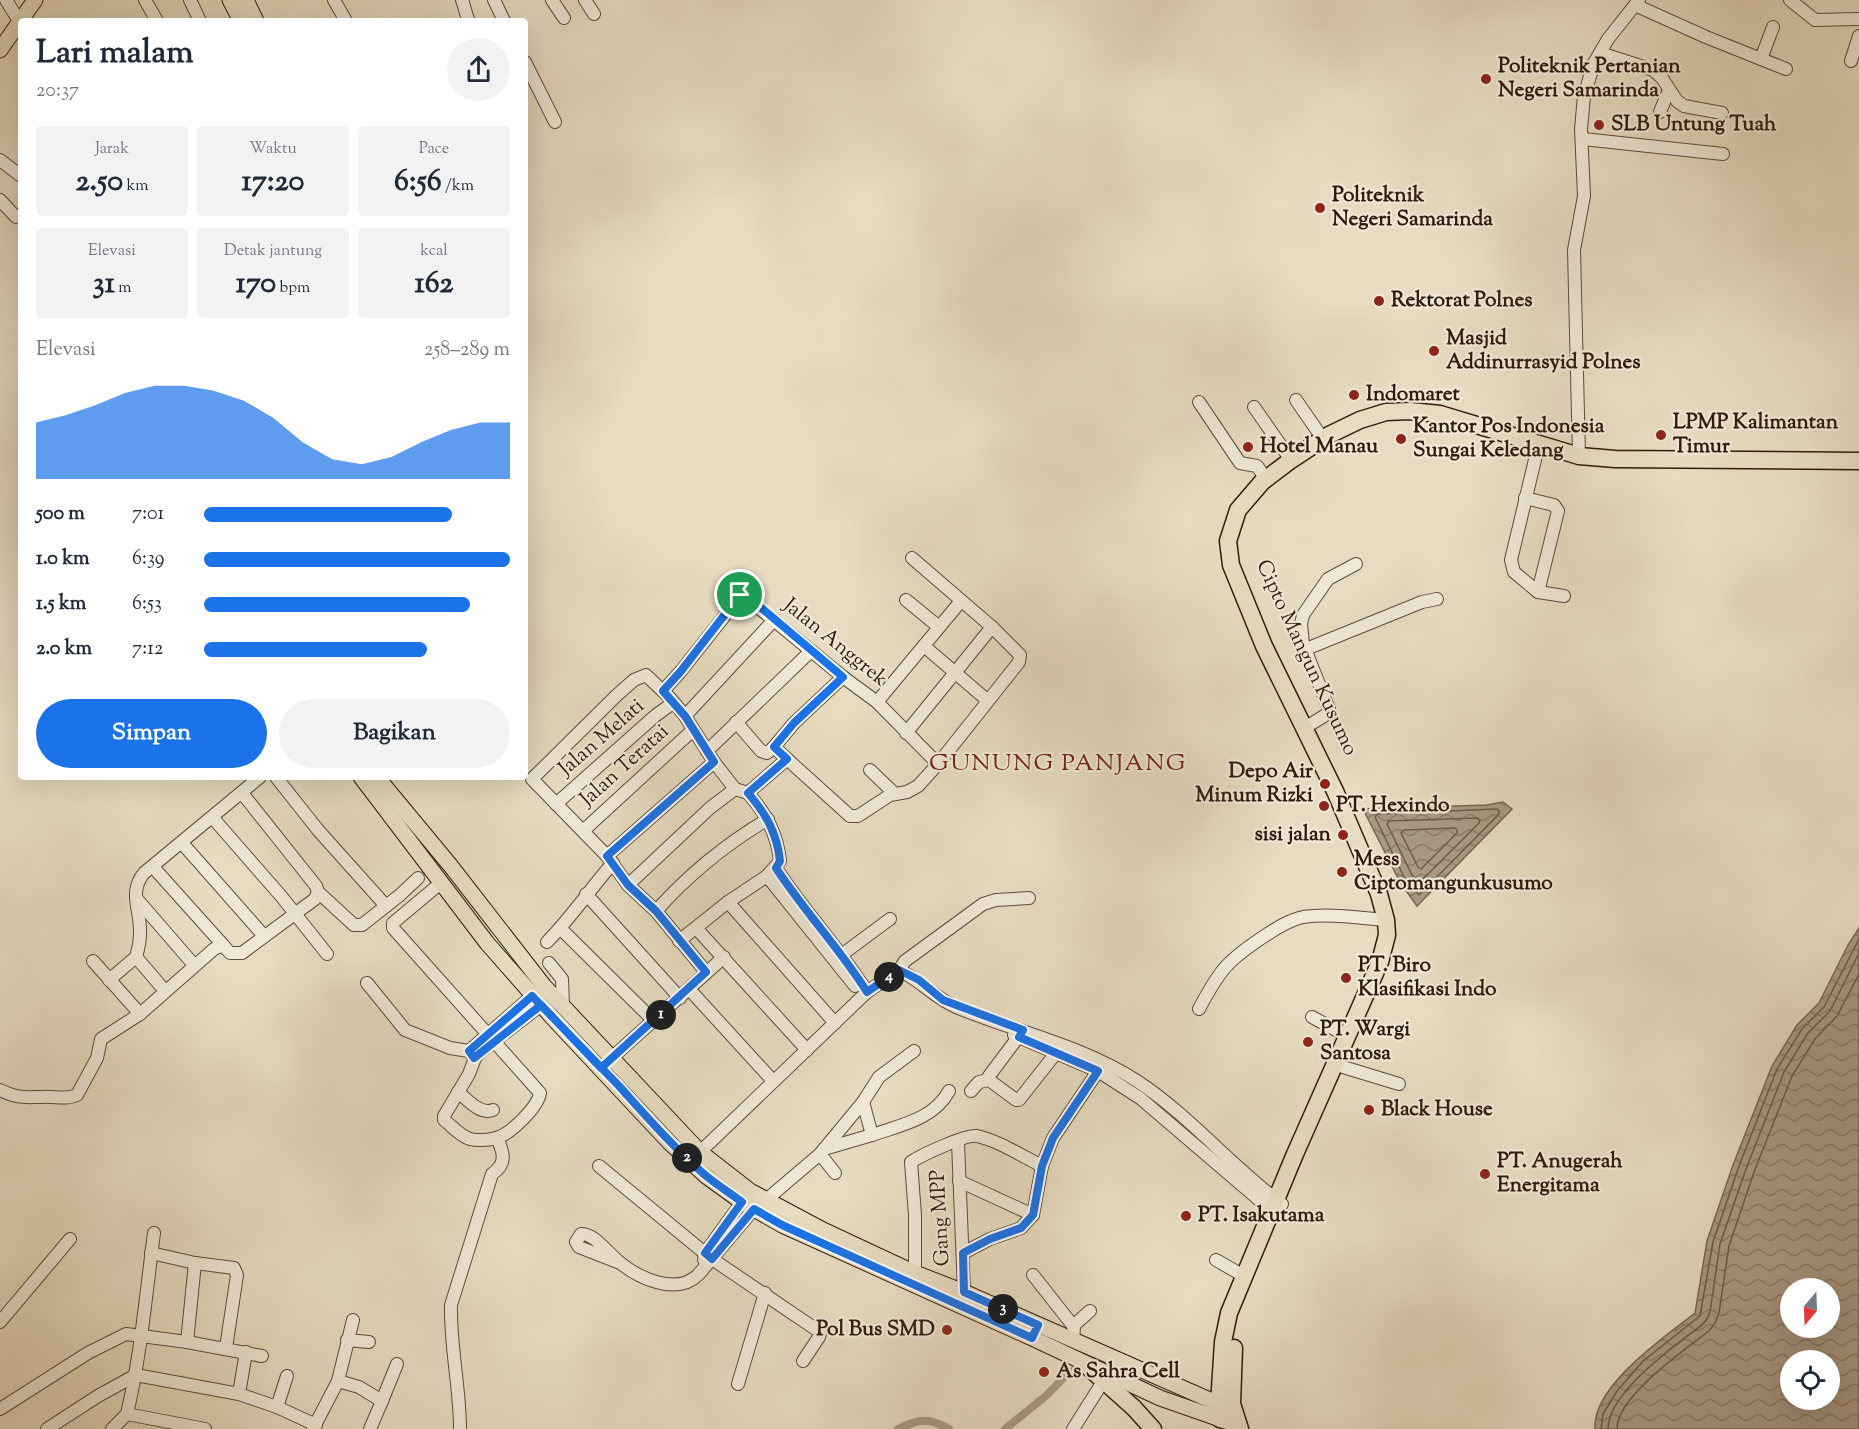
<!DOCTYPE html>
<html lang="id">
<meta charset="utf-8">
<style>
:root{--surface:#fff;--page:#f2f2f3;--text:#1f2937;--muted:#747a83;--accent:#1a73e8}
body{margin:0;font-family:"Sorts Mill Goudy",serif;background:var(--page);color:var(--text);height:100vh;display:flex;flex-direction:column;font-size:22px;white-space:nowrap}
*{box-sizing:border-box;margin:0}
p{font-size:20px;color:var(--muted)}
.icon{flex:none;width:33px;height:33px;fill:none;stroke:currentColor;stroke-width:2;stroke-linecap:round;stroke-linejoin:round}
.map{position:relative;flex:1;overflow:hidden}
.sheet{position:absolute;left:18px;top:18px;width:510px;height:762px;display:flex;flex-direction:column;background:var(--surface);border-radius:6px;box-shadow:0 6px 24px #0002}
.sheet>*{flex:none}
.needle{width:39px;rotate:199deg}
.buttons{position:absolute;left:1780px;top:1278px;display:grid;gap:12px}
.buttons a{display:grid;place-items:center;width:60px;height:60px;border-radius:50%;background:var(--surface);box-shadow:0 6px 24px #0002;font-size:30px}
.pin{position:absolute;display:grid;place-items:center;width:51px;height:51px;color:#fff;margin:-26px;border:3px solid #fff;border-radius:50%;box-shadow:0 2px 6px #0007}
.km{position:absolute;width:30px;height:30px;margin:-15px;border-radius:50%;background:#222;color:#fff;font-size:16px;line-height:30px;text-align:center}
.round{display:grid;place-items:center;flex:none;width:63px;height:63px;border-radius:32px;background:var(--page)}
.headline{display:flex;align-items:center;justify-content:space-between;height:102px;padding:0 18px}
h1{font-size:33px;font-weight:700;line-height:45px}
.metrics{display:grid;grid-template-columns:repeat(3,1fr);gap:9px;height:102px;padding:6px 18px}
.metrics div{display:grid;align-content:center;border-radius:6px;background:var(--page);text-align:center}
.metrics b{font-size:30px;font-weight:700}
.metrics small{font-size:16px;font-weight:400}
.metrics p{font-size:16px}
.chart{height:168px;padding:12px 18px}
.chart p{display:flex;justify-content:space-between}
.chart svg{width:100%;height:108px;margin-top:6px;fill:var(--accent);opacity:.7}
.primary-button{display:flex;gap:12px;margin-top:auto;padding:12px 18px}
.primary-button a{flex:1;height:69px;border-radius:36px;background:var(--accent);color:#fff;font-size:24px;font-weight:700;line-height:69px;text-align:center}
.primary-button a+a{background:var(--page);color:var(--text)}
ul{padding:0 18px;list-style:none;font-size:20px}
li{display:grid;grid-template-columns:96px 72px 1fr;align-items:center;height:45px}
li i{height:15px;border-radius:8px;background:var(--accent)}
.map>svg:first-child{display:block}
.water{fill:url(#water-waves);stroke:#796755;stroke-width:1.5;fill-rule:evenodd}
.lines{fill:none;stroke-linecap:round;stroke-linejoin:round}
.shore{stroke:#6d5a4a;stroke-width:1.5}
.canal{stroke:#a99a84;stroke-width:8}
.minor-casing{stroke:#5e4b3c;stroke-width:14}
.major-casing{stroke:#311b0f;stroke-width:17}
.highway-casing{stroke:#311b0f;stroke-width:19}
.minor{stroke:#efe8d7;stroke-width:12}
.major{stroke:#e7dcc1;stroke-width:15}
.highway{stroke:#e7dcc1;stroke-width:16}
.route-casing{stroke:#fff;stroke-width:12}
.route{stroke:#1a73e8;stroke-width:8}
.poi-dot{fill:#8f2418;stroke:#efe8d7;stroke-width:2}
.labels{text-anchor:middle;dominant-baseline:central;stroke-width:4.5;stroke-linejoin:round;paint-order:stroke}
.poi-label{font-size:21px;font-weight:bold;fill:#311b0f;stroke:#efe8d7;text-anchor:start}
.street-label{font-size:21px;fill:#311b0f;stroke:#efe8d7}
.quarter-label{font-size:24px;letter-spacing:1.5px;fill:#7a1f14;stroke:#efe8d7}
</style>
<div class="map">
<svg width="1859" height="1429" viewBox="0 0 1859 1429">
<defs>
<pattern id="water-waves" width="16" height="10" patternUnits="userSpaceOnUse" patternTransform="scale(1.5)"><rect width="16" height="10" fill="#a99a84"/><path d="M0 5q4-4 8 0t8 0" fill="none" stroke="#8a7d6a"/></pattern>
</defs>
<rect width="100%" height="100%" fill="#e7dcc1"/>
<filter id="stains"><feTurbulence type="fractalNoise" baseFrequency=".00333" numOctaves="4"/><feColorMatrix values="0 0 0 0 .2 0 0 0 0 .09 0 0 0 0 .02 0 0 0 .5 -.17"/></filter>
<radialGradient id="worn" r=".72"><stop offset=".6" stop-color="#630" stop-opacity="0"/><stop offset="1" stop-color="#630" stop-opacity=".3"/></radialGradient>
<!-- water -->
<g class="water">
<path d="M1503,802L1512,809L1417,906L1400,882L1363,809L1487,805Z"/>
<path d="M1859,928V1429H1595C1592,1386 1665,1337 1695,1313L1707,1241L1733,1165L1772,1066L1797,1025L1819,1003L1848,945ZM1791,1288H1830V1328H1791ZM1791,1360H1830V1400H1791Z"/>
</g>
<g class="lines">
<!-- shore -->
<g class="shore">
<path d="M1497,809L1499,811V814L1419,895L1405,879L1375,817L1377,814Z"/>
<path d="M1477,818L1480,820L1479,823L1419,883L1412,875L1387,824L1389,821Z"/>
<path d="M1455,828L1457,830V833L1421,869L1418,867L1401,833L1404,830Z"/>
<path d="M1601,1429L1603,1414L1617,1391L1643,1361L1700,1316L1713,1242L1739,1166L1777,1069L1802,1029L1824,1007L1859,939"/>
<path d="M1608,1429C1608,1397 1659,1358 1682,1340C1690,1333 1701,1328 1707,1319L1710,1312L1720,1244L1746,1169L1784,1072L1808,1033L1830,1011L1859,953"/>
<path d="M1617,1429C1617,1396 1685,1350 1709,1331L1715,1323L1719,1313L1729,1246L1754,1172L1792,1076L1815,1039L1837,1016L1859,974"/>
</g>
<!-- canal -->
<g class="canal">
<path d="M898,1429C919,1419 928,1417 949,1429"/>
<path d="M1005,1429L1047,1395L1069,1372L1087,1368"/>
</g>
<defs>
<g id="minor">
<path d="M6,0L16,16"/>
<path d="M145,0L157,21"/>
<path d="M190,0L200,21"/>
<path d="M334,0L346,21"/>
<path d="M462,0C465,7 465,13 469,21"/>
<path d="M494,0L504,21"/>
<path d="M552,0L564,18"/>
<path d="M585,0L594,14"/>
<path d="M1790,0L1815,20L1859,19"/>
<path d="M1635,5L1706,37L1786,69"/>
<path d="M1600,53L1653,70L1662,78L1677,101L1684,106L1722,113"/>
<path d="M1761,59L1773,27"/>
<path d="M1851,61L1859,36"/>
<path d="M525,62L555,122"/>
<path d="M1660,112L1669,90"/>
<path d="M1583,139L1723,154"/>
<path d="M0,160L21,176"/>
<path d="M0,200L16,217"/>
<path d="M1296,400L1323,439"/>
<path d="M1199,402L1240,463L1257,466L1266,479"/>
<path d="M1254,407L1291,460"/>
<path d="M1539,443L1511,560L1514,572L1538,592L1564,596"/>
<path d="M1579,456L1574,250L1584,196L1581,129L1584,96L1594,63L1608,39L1639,0"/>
<path d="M1525,498L1554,505L1558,511L1538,592"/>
<path d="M906,600L939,627"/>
<path d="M924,646L987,700"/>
<path d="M1306,649L1422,602L1437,599"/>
<path d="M663,691L681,671L742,594L843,677L877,702L938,764"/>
<path d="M877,702L961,601"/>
<path d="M685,716L774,620"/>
<path d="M736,722L761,751L767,753L774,747"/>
<path d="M1311,724L1329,713V709L1303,644L1301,624L1303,615L1328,579L1356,564"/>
<path d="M906,733L992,627"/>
<path d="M707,751L811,651"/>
<path d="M787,759L850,816H858L890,795L907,792L918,786L938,764L1019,662L1020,655L992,627L912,558"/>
<path d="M870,770L895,794"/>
<path d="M276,777L318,830L386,906"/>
<path d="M735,789L710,808L628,885L607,856L532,779L617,695L634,680L646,675L670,698L685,716L714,762L735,789L748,793"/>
<path d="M242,793L316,886L318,892L354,925H362L400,895L418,878"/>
<path d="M748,793L787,759L774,747L794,723L843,677"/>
<path d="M556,804L655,716L670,705H676"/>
<path d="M212,817L281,896L327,954"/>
<path d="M583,831L693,730"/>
<path d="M182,843L264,936"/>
<path d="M607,856L714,762"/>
<path d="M153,867L223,945"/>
<path d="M776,868C804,911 840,949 867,992"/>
<path d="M767,876L855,986"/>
<path d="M442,882L393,923V928L540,1093C538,1107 512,1132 499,1137C492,1140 478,1141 470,1139C460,1136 452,1126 444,1120V1116L469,1074L475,1058L479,1053L541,1005"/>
<path d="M628,885L656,911L706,972"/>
<path d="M586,894L680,998"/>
<path d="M136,898L194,965"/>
<path d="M728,902L835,1023"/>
<path d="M656,911C689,874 726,844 768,819"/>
<path d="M560,928L654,1021"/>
<path d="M696,928L807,1050"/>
<path d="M679,941L728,902L767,876L780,861C777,833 766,814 748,793"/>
<path d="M547,942C571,918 590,889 613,863"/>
<path d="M836,959L890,919"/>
<path d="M93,961L140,1014"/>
<path d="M549,963L562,979L563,1006"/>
<path d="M899,975V970L905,961L983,904L996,900L1029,898"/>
<path d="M109,980L136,957"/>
<path d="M367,983L405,1030L450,1048L469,1051L475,1058"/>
<path d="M689,989L773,1081"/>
<path d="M165,991L136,957C138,950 140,941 140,933C141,911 128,892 144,873L260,777"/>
<path d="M1199,1009C1220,969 1228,960 1266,935C1277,928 1289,920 1303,917C1329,913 1359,918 1386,920"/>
<path d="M1312,1017L1347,1036"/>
<path d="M1014,1035L1098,1071L1140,1098L1278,1216"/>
<path d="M469,1051L532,996"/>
<path d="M606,1063L724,957"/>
<path d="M1343,1067L1399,1084"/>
<path d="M989,1080L1016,1100H1019L1056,1053L1059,1047"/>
<path d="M989,1080V1076L1022,1032"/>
<path d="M0,1090C19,1099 23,1097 43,1097C55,1096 66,1100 77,1095L97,1058L101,1039L140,1014L214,949L223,945L230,953H242L315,899L318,892"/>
<path d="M971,1091L979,1082L989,1080"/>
<path d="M458,1092C468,1100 480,1115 493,1110"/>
<path d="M863,1102L872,1135C901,1125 934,1119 949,1091"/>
<path d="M958,1142L964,1292"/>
<path d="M824,1149L872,1135"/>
<path d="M700,1152L867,992L899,970C920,980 935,998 956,1007C1016,1032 1081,1045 1137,1081C1190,1116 1231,1166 1282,1204"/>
<path d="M820,1154L835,1173"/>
<path d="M599,1166L712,1259L817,1330L820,1333L819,1337L803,1361"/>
<path d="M959,1181L1033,1215"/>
<path d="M766,1200L820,1154L863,1102L879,1077L914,1051"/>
<path d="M151,1253L195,1263L234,1268L237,1275L226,1348"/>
<path d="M963,1253L990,1239L1021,1228L1033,1215L1042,1166L1053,1138L1098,1071L1099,1065"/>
<path d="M704,1260L705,1253L742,1202"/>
<path d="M1216,1260L1244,1276"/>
<path d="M620,1263L579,1247L576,1242L581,1234C594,1233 608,1253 618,1261C638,1278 676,1296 698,1275L754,1209"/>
<path d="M915,1273V1215L911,1162C922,1155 966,1134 977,1136C999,1141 1022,1156 1042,1166"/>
<path d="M1033,1275L1074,1327L1073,1341"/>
<path d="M353,1320L338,1381L359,1387L382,1401L370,1429"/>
<path d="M0,1322L70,1239"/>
<path d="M1073,1326L1090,1311"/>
<path d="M347,1340L369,1342"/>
<path d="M187,1342L195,1263"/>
<path d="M738,1384L765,1293"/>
<path d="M239,1394L246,1352"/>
<path d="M382,1401L397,1364"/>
<path d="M277,1407L287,1376"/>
<path d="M0,1409L88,1353L126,1334L187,1342L262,1356"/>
<path d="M127,1414C141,1354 146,1294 154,1233"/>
<path d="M47,1429L98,1396L136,1375L239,1394L277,1407L316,1425"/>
<path d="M112,1429L127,1414L205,1429"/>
<path d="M313,1429L338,1381"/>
<path d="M460,1429C460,1388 450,1346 451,1305L492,1174C507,1164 504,1153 497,1138"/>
<path d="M1073,1429L1104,1380"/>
</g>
<g id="major">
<path d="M230,0L241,21"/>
<path d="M246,0L256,21"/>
<path d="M0,50L35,0"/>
<path d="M361,777L487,943L552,1017L670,1143L706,1176L742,1202L782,1225L1032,1338L1160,1398L1220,1419"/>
<path d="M377,777L450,865L544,986L700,1152L750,1191L823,1230L915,1273L964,1292L1219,1404"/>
</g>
<g id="highway">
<path d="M1234,1348L1232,1404L1240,1429"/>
<path d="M1086,1365L1134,1408L1153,1429"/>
<path d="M1238,1424L1220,1419L1219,1404L1223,1342L1229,1313L1295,1154L1380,962L1387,935L1386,920L1379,894L1335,791L1264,646L1231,565L1228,541L1238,510L1262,482L1291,460L1329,435L1360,420L1386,412L1410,411L1440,414L1579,456L1615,459L1859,461"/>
</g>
</defs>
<!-- minor casing -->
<use href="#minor" class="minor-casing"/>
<!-- major casing -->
<use href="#major" class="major-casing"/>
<!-- highway casing -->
<use href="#highway" class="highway-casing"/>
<!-- minor -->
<use href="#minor" class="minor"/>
<!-- major -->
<use href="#major" class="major"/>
<!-- highway -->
<use href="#highway" class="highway"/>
</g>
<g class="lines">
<defs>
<path id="route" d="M740,595L681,671L663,691L685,716L714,762L607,856L628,885L656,911L706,972L601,1068L541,1005L474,1058L469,1051L532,996C561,1026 590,1056 619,1086C647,1117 674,1148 705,1175C717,1185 730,1193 742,1202L705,1253L712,1259L754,1209L782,1225L1032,1338L1038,1325L964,1292L963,1253L990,1239L1021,1228L1033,1215L1042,1166L1053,1138L1098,1071L1019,1037L1023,1030L943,1000L919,980L899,970L867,992C840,949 804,911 776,868L780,861C777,833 766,814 748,793L787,759L774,747L794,723L843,677L746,595H740"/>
</defs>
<!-- route casing -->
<use href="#route" class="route-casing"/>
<!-- route -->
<use href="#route" class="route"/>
</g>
<!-- markers -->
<g class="poi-dot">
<circle cx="1486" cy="79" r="6"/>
<circle cx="1599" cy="125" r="6"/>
<circle cx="1320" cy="208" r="6"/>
<circle cx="1379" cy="301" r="6"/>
<circle cx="1434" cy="351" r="6"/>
<circle cx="1354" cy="395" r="6"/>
<circle cx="1661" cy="435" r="6"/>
<circle cx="1401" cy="439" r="6"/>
<circle cx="1248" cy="447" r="6"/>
<circle cx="1325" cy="784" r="6"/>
<circle cx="1324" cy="806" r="6"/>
<circle cx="1343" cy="835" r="6"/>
<circle cx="1342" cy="872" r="6"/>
<circle cx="1346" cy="978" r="6"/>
<circle cx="1308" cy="1042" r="6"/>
<circle cx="1369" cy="1110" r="6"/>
<circle cx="1485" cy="1174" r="6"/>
<circle cx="1186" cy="1216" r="6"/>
<circle cx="947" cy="1330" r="6"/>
<circle cx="1044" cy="1372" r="6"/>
</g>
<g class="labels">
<!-- poi labels -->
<g class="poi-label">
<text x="1498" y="67">Politeknik Pertanian<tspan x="1498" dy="24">Negeri Samarinda</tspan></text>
<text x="1611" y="125">SLB Untung Tuah</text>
<text x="1332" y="196">Politeknik<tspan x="1332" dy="24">Negeri Samarinda</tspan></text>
<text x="1391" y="301">Rektorat Polnes</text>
<text x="1446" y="339">Masjid<tspan x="1446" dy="24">Addinurrasyid Polnes</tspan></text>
<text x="1366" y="395">Indomaret</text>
<text x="1673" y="423">LPMP Kalimantan<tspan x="1673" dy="24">Timur</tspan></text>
<text x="1413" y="427">Kantor Pos Indonesia<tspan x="1413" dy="24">Sungai Keledang</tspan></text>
<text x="1260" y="447">Hotel Manau</text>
<text x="1313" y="772" text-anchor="end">Depo Air<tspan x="1313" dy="24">Minum Rizki</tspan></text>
<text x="1336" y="806">PT. Hexindo</text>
<text x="1331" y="835" text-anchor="end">sisi jalan</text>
<text x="1354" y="860">Mess<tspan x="1354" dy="24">Ciptomangunkusumo</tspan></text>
<text x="1358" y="966">PT. Biro<tspan x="1358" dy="24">Klasifikasi Indo</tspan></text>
<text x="1320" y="1030">PT. Wargi<tspan x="1320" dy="24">Santosa</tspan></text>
<text x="1381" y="1110">Black House</text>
<text x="1497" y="1162">PT. Anugerah<tspan x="1497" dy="24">Energitama</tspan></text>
<text x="1198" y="1216">PT. Isakutama</text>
<text x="935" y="1330" text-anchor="end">Pol Bus SMD</text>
<text x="1056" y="1372">As Sahra Cell</text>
</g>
<!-- street labels -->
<g class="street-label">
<text transform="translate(835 643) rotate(39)">Jalan Anggrek</text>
<text transform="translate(1306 658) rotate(65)">Cipto Mangun Kusumo</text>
<text transform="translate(602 738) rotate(-41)">Jalan Melati</text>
<text transform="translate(625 766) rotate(-42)">Jalan Teratai</text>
<text transform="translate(941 1218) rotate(-93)">Gang MPP</text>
</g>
<!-- quarter labels -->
<g class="quarter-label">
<text x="1058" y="764">GUNUNG PANJANG</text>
</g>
</g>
<rect width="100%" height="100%" filter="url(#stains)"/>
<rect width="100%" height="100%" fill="url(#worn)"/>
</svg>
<div class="buttons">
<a><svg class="needle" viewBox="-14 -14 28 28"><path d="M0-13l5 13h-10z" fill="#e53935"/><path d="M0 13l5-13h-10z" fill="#747a83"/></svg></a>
<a><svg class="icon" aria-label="locate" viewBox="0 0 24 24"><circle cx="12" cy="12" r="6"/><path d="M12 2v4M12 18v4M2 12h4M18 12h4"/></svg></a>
</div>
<div class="pin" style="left:740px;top:595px;background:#1e9e55"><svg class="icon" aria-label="arrive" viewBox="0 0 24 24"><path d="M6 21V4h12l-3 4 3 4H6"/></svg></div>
<b class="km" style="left:661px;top:1015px">1</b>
<b class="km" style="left:687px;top:1158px">2</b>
<b class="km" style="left:1003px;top:1309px">3</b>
<b class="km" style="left:889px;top:977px">4</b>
<section class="sheet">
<div class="headline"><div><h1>Lari malam</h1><p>20:37</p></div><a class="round"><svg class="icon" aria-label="share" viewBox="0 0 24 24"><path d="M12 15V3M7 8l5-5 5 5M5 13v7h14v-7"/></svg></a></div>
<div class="metrics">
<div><p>Jarak</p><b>2.50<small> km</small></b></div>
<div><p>Waktu</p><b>17:20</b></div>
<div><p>Pace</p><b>6:56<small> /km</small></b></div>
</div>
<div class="metrics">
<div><p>Elevasi</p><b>31<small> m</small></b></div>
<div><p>Detak jantung</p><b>170<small> bpm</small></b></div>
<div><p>kcal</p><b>162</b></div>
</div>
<div class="chart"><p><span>Elevasi</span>258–289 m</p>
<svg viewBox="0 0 160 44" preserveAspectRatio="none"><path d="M0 44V21L10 18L20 14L30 9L40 6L50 6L60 8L70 12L80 19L90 29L100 36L110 38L120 35L130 29L140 24L150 21L160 21V44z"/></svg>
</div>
<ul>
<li><b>500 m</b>7:01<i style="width:81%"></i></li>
<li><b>1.0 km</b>6:39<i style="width:100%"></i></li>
<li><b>1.5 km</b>6:53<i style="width:87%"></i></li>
<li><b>2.0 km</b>7:12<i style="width:73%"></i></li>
</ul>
<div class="primary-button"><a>Simpan</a><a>Bagikan</a></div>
</section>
</div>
